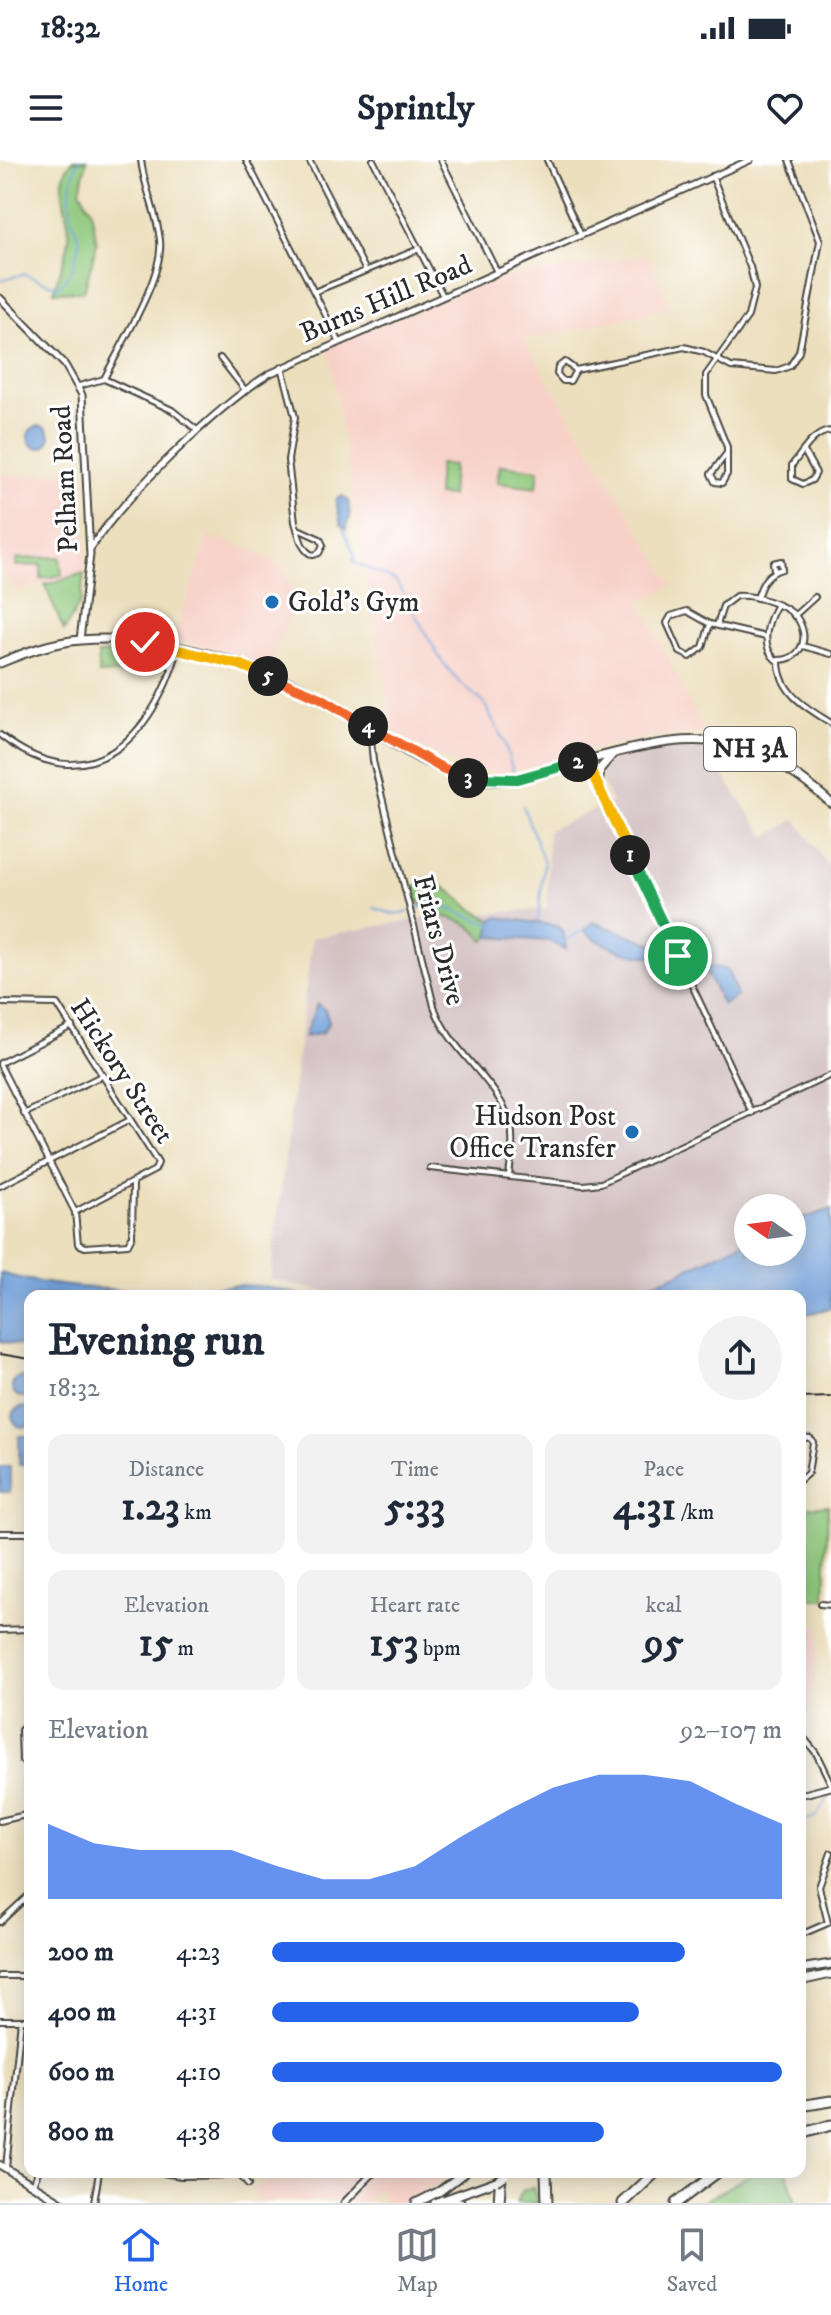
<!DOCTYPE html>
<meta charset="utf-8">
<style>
:root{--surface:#fff;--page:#f2f2f3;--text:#1f2937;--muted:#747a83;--line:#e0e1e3;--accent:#2563eb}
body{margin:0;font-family:"IM FELL DW Pica",serif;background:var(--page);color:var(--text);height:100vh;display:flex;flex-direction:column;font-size:30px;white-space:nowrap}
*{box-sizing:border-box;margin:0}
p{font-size:26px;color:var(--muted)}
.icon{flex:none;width:44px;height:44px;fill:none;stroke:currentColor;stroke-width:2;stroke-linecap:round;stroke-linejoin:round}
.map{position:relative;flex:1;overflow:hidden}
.sheet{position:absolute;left:24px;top:1130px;width:782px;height:888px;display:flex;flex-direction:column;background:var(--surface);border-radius:16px;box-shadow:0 4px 20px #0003}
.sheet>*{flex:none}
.needle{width:52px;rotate:284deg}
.tools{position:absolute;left:734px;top:1034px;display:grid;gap:16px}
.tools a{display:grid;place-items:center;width:72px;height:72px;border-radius:50%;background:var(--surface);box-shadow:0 4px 20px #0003;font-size:40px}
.pin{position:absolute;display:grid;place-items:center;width:68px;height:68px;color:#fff;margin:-34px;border:4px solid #fff;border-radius:50%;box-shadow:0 2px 8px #0007}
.km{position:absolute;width:40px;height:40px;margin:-20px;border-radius:50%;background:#222;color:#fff;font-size:22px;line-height:40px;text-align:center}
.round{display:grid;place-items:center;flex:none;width:84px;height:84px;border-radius:42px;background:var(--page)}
.overview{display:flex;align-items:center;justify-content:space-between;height:136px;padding:0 24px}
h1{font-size:44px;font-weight:700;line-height:60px}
.figures{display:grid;grid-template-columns:repeat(3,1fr);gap:12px;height:136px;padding:8px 24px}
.figures div{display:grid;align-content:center;border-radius:16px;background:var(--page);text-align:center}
.figures b{font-size:40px;font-weight:700}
.figures small{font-size:22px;font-weight:400}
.figures p{font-size:22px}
.chart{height:224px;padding:16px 24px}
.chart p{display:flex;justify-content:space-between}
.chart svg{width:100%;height:144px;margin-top:8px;fill:var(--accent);opacity:.7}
ul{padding:0 24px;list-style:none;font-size:26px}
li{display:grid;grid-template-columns:128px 96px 1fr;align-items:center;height:60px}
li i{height:20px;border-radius:10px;background:var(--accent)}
.status{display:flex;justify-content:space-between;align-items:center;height:56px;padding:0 40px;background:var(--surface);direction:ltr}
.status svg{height:22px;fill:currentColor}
header{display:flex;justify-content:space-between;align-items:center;height:104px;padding:0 24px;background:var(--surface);font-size:36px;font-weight:700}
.menu{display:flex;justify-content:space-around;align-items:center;height:112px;border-top:2px solid var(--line);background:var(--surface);font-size:22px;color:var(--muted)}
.menu a{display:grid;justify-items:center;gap:4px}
.menu .selected{color:var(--accent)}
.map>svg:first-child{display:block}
.built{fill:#f7d1c8}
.industrial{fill:#d2bfc0}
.green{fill:#8ec77a;stroke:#5c7952;stroke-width:2}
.water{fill:#709ed8;stroke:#4e6482;stroke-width:2}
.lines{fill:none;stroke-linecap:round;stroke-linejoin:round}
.stream{stroke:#709ed8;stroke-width:2}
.minor-casing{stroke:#484641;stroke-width:8}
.tertiary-casing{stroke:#484641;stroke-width:9}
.secondary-casing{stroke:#484641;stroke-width:10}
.primary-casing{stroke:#484641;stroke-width:11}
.motorway-casing{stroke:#484641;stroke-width:13}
.minor{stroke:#fff;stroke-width:4}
.tertiary{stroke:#fff;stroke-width:5}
.secondary{stroke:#fff;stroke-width:6}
.primary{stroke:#fff;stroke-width:7}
.motorway{stroke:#fff;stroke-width:9}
.rail{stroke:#2b2b2b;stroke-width:2}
.primary-bridge-casing{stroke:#484641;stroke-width:11;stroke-linecap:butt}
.primary-bridge{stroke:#fff;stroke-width:7}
.split-1-casing{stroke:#fff;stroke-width:16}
.split-2-casing{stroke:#fff;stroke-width:16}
.split-3-casing{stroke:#fff;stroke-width:16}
.split-4-casing{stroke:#fff;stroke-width:16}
.split-5-casing{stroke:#fff;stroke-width:16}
.split-6-casing{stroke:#fff;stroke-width:16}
.split-1{stroke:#22a559;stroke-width:10}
.split-2{stroke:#f5b400;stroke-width:10}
.split-3{stroke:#22a559;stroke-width:10}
.split-4{stroke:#f0652b;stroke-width:10}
.split-5{stroke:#f0652b;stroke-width:10}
.split-6{stroke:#f5b400;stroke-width:10}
.poi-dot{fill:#1f6fb2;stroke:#fff;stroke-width:3}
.labels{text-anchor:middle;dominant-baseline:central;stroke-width:6;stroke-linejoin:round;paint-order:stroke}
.shield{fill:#fff;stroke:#6b6b6b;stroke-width:2}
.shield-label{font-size:26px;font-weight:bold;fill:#2b2b2b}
.street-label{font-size:28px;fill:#2b2b2b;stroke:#fff}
.poi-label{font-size:28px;fill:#2b2b2b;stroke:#fff;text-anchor:start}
</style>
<div class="status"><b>18:32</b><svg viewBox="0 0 49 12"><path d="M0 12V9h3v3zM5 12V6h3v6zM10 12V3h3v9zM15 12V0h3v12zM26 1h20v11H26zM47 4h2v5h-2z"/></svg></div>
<header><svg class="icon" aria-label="menu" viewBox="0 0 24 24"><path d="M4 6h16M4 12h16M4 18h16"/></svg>Sprintly<svg class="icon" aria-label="heart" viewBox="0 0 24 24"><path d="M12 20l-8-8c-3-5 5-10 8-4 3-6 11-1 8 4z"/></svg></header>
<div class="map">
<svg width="831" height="2043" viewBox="0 0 831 2043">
<rect width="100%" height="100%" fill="#fff"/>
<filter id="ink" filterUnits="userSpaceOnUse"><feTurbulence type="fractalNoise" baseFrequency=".0125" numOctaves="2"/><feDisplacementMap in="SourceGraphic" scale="16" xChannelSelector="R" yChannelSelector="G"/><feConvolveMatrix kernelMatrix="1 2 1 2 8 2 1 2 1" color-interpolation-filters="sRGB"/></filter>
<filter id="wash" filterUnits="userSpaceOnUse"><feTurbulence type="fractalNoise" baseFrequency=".006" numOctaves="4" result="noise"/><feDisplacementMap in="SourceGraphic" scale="32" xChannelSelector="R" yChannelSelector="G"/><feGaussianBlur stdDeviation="1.8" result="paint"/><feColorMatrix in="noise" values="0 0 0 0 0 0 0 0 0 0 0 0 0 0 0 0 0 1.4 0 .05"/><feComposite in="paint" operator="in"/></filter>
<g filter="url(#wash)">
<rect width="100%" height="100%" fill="#ecdfbd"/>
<!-- built -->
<g class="built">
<path d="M647,95L671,148L524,180L673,425L640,442L705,574L656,575L499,614L458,606L393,574L328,188L486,121Z"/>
<path d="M83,312L86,385L84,413L16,431L0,406V316Z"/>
<path d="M208,376L254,390L281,407L298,438L268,510L243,498L173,480Z"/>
<path d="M800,1440H807L806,1465L820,1467L810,1548L800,1549Z"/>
<path d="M296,2012H455L434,2027L397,2043H386L380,2029L364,2043L341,2040L261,2043L251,2031L275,2018L282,2025Z"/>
</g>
<!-- industrial -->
<path class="industrial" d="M704,588L766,677L796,659L831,710V1046L792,1061V1048H748V1079L646,1128L611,1136H341L270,1119L312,778L423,758L547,749L548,670L612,642L601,621V612L610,602L653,589Z"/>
<!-- green -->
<g class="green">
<path d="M73,0H87L80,30L91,50L97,83L84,131L54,132C58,113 69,93 69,75C69,48 52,23 73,0Z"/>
<path d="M439,304L453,305L451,336L437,335Z"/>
<path d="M500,305L539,310L537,328L497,323Z"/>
<path d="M60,397L62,415L41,419V405L16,406V399Z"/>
<path d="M84,413L81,441L64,471L45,425Z"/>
<path d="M118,493L119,513L99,514L98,494Z"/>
<path d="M425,718C452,726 466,750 492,760L489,777L484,781C479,774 473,767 465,763C448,756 413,753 414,728Z"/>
<path d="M828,1345L825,1439H800V1348Z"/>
<path d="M754,2012H787L796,2043H701Z"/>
<path d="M533,2027L538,2043H516L523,2030Z"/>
</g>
<!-- water -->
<g class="water">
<circle cx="39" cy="277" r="11"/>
<path d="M342,336L348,340L350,357L346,369L341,365L336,340Z"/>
<path d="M498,757L558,766L563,771L566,789L549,781L489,777L492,760Z"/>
<path d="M593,762L654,784L660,795C637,800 601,786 584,770Z"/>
<path d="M702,804L728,810L737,836L723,845Z"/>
<path d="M317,844L325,850L329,862L322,873L304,877Z"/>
<path d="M831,1049V1148L800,1156V1136H615L671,1117L748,1080V1092H792V1062Z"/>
<path d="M0,1113C59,1130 116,1129 176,1133C194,1134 212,1127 230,1126C255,1123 279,1129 303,1136H30V1187L0,1181Z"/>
<circle cx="22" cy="1227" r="10"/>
<circle cx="23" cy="1257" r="10"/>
<rect x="19" y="1276" width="11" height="29"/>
<rect x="0" y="1307" width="10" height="25"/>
</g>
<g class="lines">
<!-- stream -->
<g class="stream">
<path d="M0,120L24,114L59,127L73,108L80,81C68,54 65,28 79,0"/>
<path d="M343,369L355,396L353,402L396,421L441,500L460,523L484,543L504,582L513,612"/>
<path d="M523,646L544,702L538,761"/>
<path d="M374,748L393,754L408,752"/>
<path d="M415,750L431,742L492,765"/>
<path d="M564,781L584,770"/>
<path d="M800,1662L815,1657L831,1634"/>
</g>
</g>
</g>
<g filter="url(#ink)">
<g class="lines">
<defs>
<g id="minor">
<path d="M246,0L339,181"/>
<path d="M309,0L366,111"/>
<path d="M373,0L443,136"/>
<path d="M441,0L497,112"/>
<path d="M547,0L580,73"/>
<path d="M712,16L750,107L755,128L748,156L706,215V235L727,287V314L722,323L715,322L711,314L727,293"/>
<path d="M314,132L419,89"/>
<path d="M220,198L245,230"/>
<path d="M282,207L295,257L288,300L295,362C299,374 301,391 313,395L319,393L323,385L320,379L298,369"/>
<path d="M576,210L565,202L558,207L557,214L563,221H570L576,210L684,187L704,192L731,207L776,211L790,206L799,192L820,81L789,0"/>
<path d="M104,219C121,184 164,117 160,80C157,52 144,28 141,0"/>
<path d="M79,226L104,219L172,250L197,270"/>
<path d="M804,291L816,313L812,320L803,324L792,319V305C803,292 813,272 831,271"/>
<path d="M757,438C762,422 767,413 782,409L781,401L773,403L774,409"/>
<path d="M794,456L815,437"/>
<path d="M710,464L703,487L690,497L680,492L667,463L671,456L687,451L710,464L766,477"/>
<path d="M717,465L723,446L736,436C752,434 791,445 799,461C810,482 799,501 776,500C760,486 767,463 776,446"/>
<path d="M803,486L831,494"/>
<path d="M779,501C779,533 807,548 831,563"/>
<path d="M170,506L173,489"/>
<path d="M370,570L373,601L434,846C448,891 501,922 511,966C514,982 511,999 509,1016"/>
<path d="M0,575C89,645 153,577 178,490"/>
<path d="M586,600L752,953"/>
<path d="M0,843L57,844L158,1003L155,1010L75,1052"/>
<path d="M0,903L72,866"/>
<path d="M0,905L75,1052L78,1084L85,1087L128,1084L132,1076L133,1024"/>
<path d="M24,954L103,915"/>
<path d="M430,1008L583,1025L601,1023L831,915"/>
<path d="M0,1026L130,960"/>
<path d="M800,1277L810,1278L813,1282L808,1313L800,1320"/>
<path d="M0,1373H30"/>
<path d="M820,1444L831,1445"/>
<path d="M0,1470L30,1469"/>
<path d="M30,1563L21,1570L22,1601L30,1605"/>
<path d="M800,1573L816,1593L831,1624"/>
<path d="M0,1661L30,1654"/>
<path d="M0,1762L30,1734"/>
<path d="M800,1775L828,1763L819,1727L831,1693"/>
<path d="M0,1816H25"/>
<path d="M0,1860H30"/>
<path d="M6,2008L21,1860"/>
<path d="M157,2012L181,2016L239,2015"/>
<path d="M239,2014L248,2025"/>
<path d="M33,2024L38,2012"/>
<path d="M94,2043L99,2012"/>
</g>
<g id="tertiary">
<path d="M0,138L65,205L82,235L90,395L80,480"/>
<path d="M90,389C125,336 215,248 269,214L750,0"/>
<path d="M800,1635L831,1627"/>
<path d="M344,2043L374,2012"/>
</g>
<path id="secondary" d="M0,2005L63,2043"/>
<g id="primary">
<path d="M0,503C26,492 53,482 81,480C158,473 270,506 335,546C379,572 428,613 480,620C508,624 535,614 562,607C679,575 734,557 831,643"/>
<path d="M598,628L600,609L612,595"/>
<path d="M800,1809L831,1804"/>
<path d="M800,1821L831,1814"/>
<path d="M416,2043L440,2031L465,2012"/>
<path d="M435,2043L496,2021"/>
</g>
<g id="motorway">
<path d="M800,1946L831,1941"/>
<path d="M800,1974L831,1965"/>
<path d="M546,2012L547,2043"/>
<path d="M442,2041L460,2043"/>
<path d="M499,2043L501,2012"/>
<path d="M623,2043L656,2012"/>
<path d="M676,2043L718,2012"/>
</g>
</defs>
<!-- minor casing -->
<use href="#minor" class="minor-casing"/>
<!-- tertiary casing -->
<use href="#tertiary" class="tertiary-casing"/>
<!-- secondary casing -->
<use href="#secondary" class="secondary-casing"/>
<!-- primary casing -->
<use href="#primary" class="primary-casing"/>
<!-- motorway casing -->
<use href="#motorway" class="motorway-casing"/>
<!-- minor -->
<use href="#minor" class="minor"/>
<!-- tertiary -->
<use href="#tertiary" class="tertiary"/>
<!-- secondary -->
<use href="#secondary" class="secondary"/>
<!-- primary -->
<use href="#primary" class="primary"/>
<!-- motorway -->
<use href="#motorway" class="motorway"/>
<!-- rail -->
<g class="rail">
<path d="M0,1194L30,1199"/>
<path d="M800,1238L831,1237"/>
</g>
<defs>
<path id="primary-bridge" d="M496,2021L505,2016"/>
</defs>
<!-- primary-bridge casing -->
<use href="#primary-bridge" class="primary-bridge-casing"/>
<!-- primary-bridge -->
<use href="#primary-bridge" class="primary-bridge"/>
</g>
</g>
<g class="lines" filter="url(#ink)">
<defs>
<path id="split-1" d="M630,695L678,796"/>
<path id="split-2" d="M578,602L586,600L630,695"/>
<path id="split-3" d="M468,618L517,619L578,602"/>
<path id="split-4" d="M368,566L442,608L468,618"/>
<path id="split-5" d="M268,516L321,538L368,566"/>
<path id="split-6" d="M145,482L241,505L268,516"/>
</defs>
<!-- split-1 casing -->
<use href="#split-1" class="split-1-casing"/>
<!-- split-2 casing -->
<use href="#split-2" class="split-2-casing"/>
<!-- split-3 casing -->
<use href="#split-3" class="split-3-casing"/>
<!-- split-4 casing -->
<use href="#split-4" class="split-4-casing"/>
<!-- split-5 casing -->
<use href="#split-5" class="split-5-casing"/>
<!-- split-6 casing -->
<use href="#split-6" class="split-6-casing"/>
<!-- split-1 -->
<use href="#split-1" class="split-1"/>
<!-- split-2 -->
<use href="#split-2" class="split-2"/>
<!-- split-3 -->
<use href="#split-3" class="split-3"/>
<!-- split-4 -->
<use href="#split-4" class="split-4"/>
<!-- split-5 -->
<use href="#split-5" class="split-5"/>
<!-- split-6 -->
<use href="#split-6" class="split-6"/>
</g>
<!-- markers -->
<g class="poi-dot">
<circle cx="272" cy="442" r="8"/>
<circle cx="632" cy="972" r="8"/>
</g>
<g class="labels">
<!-- shield labels -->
<rect class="shield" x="704" y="567" width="92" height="44" rx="6"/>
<g class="shield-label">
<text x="750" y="589">NH 3A</text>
</g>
<!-- street labels -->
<g class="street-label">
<text transform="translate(386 139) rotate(-23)">Burns Hill Road</text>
<text transform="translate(65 319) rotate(-93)">Pelham Road</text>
<text transform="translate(439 780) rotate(75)">Friars Drive</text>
<text transform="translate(122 911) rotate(57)">Hickory Street</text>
</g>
<!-- poi labels -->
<g class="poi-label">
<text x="288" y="442">Gold's Gym</text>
<text x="616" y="956" text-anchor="end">Hudson Post<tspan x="616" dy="32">Office Transfer</tspan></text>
</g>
</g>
</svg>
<div class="tools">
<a><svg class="needle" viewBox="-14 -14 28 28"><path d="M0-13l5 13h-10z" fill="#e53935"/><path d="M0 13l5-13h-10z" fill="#747a83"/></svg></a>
</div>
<div class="pin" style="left:678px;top:796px;background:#1e9e55"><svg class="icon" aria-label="arrive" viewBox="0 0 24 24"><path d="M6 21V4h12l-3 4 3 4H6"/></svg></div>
<div class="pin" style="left:145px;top:482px;background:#d93025"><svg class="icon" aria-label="check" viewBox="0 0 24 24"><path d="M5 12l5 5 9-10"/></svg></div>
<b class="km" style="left:630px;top:695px">1</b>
<b class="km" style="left:578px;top:602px">2</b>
<b class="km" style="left:468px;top:618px">3</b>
<b class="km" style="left:368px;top:566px">4</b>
<b class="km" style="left:268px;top:516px">5</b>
<section class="sheet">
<div class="overview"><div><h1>Evening run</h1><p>18:32</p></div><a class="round"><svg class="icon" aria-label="share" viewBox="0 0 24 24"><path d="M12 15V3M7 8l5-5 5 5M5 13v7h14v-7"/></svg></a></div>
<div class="figures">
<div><p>Distance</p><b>1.23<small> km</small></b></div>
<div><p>Time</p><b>5:33</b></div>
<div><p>Pace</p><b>4:31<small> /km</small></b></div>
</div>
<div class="figures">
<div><p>Elevation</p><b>15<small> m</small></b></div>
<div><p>Heart rate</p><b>153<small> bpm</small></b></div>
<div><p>kcal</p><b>95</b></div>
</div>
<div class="chart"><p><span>Elevation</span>92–107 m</p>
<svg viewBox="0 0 160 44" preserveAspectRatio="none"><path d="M0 44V21L10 27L20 29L30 29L40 29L50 34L60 38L70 38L80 34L90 25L100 17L110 10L120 6L130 6L140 8L150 15L160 21V44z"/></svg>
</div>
<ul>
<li><b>200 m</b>4:23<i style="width:81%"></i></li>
<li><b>400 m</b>4:31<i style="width:72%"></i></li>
<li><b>600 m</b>4:10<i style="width:100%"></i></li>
<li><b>800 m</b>4:38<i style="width:65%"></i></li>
</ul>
</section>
</div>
<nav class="menu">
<a class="selected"><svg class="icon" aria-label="home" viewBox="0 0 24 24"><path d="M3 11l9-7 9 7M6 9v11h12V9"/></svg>Home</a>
<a><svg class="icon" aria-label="map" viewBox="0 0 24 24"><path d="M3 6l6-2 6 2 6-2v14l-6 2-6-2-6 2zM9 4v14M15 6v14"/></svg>Map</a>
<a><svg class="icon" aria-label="saved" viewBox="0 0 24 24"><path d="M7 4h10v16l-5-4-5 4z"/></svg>Saved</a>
</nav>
